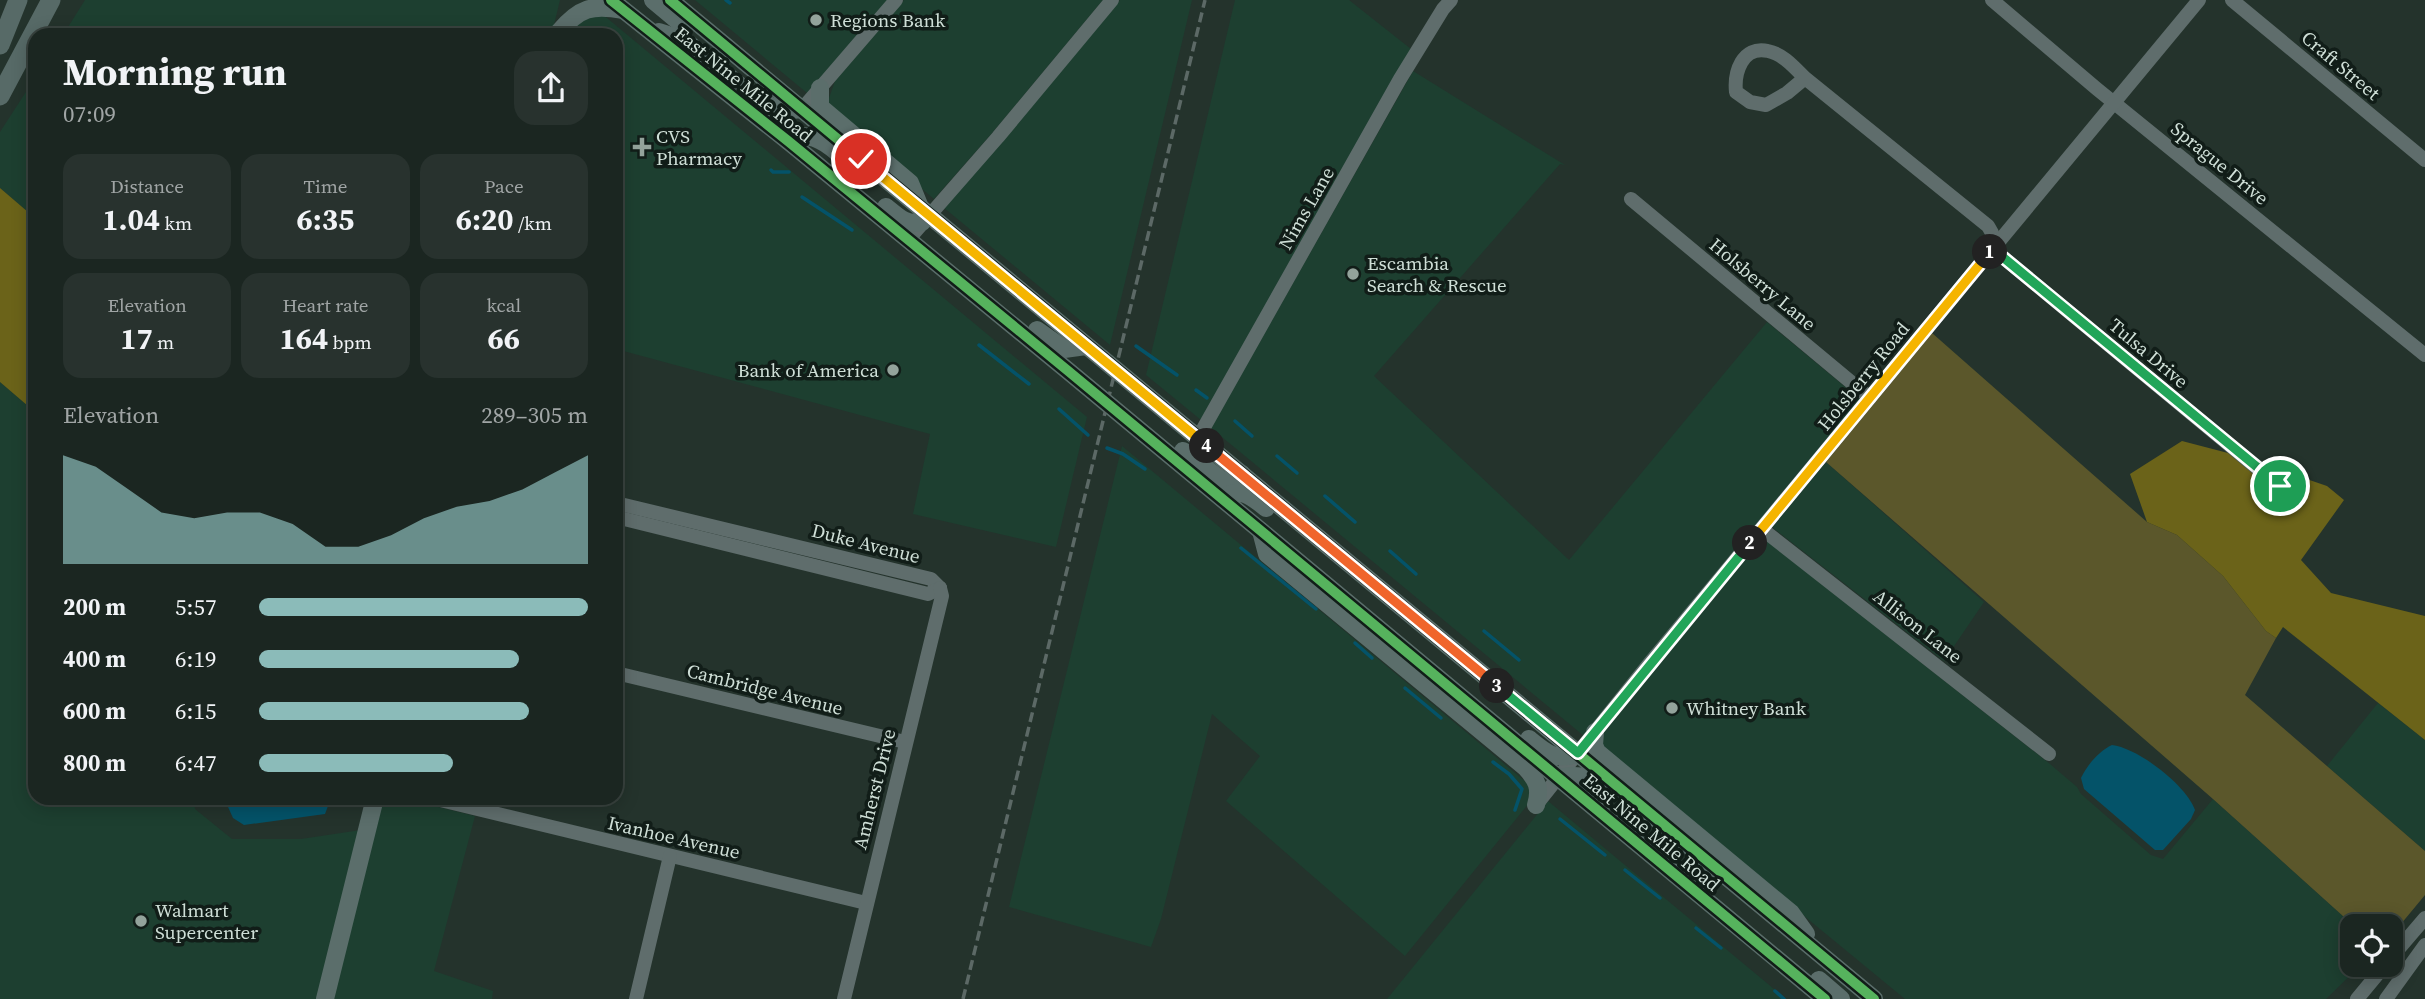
<!DOCTYPE html>
<meta charset="utf-8">
<style>
:root{--surface:#1b2621;--page:#28322e;--text:#f1f3f6;--muted:#a0a5a5;--line:#39433f;--accent:#8bbbb9}
body{margin:0;font-family:"Source Serif 4",serif;background:var(--page);color:var(--text);height:100vh;display:flex;flex-direction:column;font-size:26px;white-space:nowrap}
*{box-sizing:border-box;margin:0}
p{font-size:23px;color:var(--muted)}
.icon{flex:none;width:38px;height:38px;fill:none;stroke:currentColor;stroke-width:2;stroke-linecap:round;stroke-linejoin:round}
.map{position:relative;flex:1;overflow:hidden}
.side{position:absolute;left:28px;top:28px;width:595px;height:777px;display:flex;flex-direction:column;background:var(--surface);border-radius:21px;box-shadow:0 4px 18px #0003,0 0 0 2px var(--line)}
.side>*{flex:none}
.tools{position:absolute;left:2340px;top:914px;display:grid;gap:14px}
.tools a{display:grid;place-items:center;width:63px;height:63px;border-radius:14px;background:var(--surface);box-shadow:0 4px 18px #0003,0 0 0 2px var(--line);font-size:35px}
.pin{position:absolute;display:grid;place-items:center;width:60px;height:60px;color:#fff;margin:-30px;border:4px solid #fff;border-radius:50%;box-shadow:0 2px 7px #0007}
.km{position:absolute;width:35px;height:35px;margin:-18px;border-radius:50%;background:#222;color:#fff;font-size:19px;line-height:35px;text-align:center}
.round{display:grid;place-items:center;flex:none;width:74px;height:74px;border-radius:21px;background:var(--page)}
.head{display:flex;align-items:center;justify-content:space-between;height:119px;padding:0 35px}
h1{font-size:38px;font-weight:700;line-height:52px}
.figures{display:grid;grid-template-columns:repeat(3,1fr);gap:10px;height:119px;padding:7px 35px}
.figures div{display:grid;align-content:center;border-radius:18px;background:var(--page);text-align:center}
.figures b{font-size:30px;font-weight:700}
.figures small{font-size:19px;font-weight:400}
.figures p{font-size:19px}
.chart{height:196px;padding:14px 35px}
.chart p{display:flex;justify-content:space-between}
.chart svg{width:100%;height:126px;margin-top:7px;fill:var(--accent);opacity:.7}
ul{padding:0 35px;list-style:none;font-size:23px}
li{display:grid;grid-template-columns:112px 84px 1fr;align-items:center;height:52px}
li i{height:18px;border-radius:9px;background:var(--accent)}
.map>svg:first-child{display:block}
.built{fill:#1d3f30}
.green{fill:#5b572b}
.forest{fill:#6b6319}
.water{fill:#045369}
.lines{fill:none;stroke-linecap:round;stroke-linejoin:round}
.stream{stroke:#045369;stroke-width:3.5}
.minor{stroke:#5f6d6c;stroke-width:14}
.major{stroke:#5b6e6b;stroke-width:18}
.highway{stroke:#576a67;stroke-width:19}
.rail{stroke:#5c6966;stroke-width:3.5;stroke-dasharray:10 5;stroke-linecap:butt}
.cycleway-casing{stroke:#111d18;stroke-width:15}
.cycleway{stroke:#56b35d;stroke-width:10}
.split-1-casing{stroke:#fff;stroke-width:14}
.split-2-casing{stroke:#fff;stroke-width:14}
.split-3-casing{stroke:#fff;stroke-width:14}
.split-4-casing{stroke:#fff;stroke-width:14}
.split-5-casing{stroke:#fff;stroke-width:14}
.split-1{stroke:#22a559;stroke-width:9}
.split-2{stroke:#f5b400;stroke-width:9}
.split-3{stroke:#22a559;stroke-width:9}
.split-4{stroke:#f0652b;stroke-width:9}
.split-5{stroke:#f5b400;stroke-width:9}
.poi-dot{fill:#93a39b;stroke:#111d18;stroke-width:2.5}
.labels{text-anchor:middle;dominant-baseline:central;stroke-width:7;stroke-linejoin:round;paint-order:stroke}
.poi-label{font-size:19px;fill:#cfdfd7;stroke:#111d18;text-anchor:start}
.street-label{font-size:19px;fill:#cfdfd7;stroke:#111d18}
</style>
<div class="map">
<svg width="2425" height="999" viewBox="0 0 2425 999">
<rect width="100%" height="100%" fill="#24332c"/>
<!-- built -->
<g class="built">
<path d="M85,0H560L553,29L550,33L551,35H63Z"/>
<path d="M695,0H888L807,93Z"/>
<path d="M904,0H1103L993,132L934,199L830,111L828,101L835,81Z"/>
<path d="M1120,0H1192L1110,345L943,207Z"/>
<path d="M1235,0H1349L1411,49L1201,420L1146,375Z"/>
<path d="M601,13L1087,417L1056,547L913,514L930,434L616,349V35H602L589,27L583,29L578,35H565L575,22Z"/>
<path d="M1413,71L1565,165L1560,164L1374,376L1569,560L1767,322L1861,400L1584,736L1211,428Z"/>
<path d="M35,78V218L0,188V132Z"/>
<path d="M0,382L35,412V798H194L195,809L232,839H301L361,830L318,999H0Z"/>
<path d="M1122,446L1538,792L1405,956L1226,801L1260,756L1212,714L1161,919L1151,947L1009,907Z"/>
<path d="M1826,462L1984,602L1944,661L1772,527Z"/>
<path d="M1763,538L2050,764L2077,787L2081,794L2151,855L2163,859L2213,799L2354,926H2352V964H2362L2326,999H1905L1594,743Z"/>
<path d="M2378,703L2425,740V851L2327,766Z"/>
<path d="M382,798H402L475,816L434,971L493,991L492,999H331Z"/>
<path d="M1548,801L1786,999H1387Z"/>
</g>
<!-- green -->
<path class="green" d="M1932,333L2147,522L2177,535L2223,576L2266,631L2276,638L2245,695L2425,851V895L2391,936L2390,926H2354L2213,799L1826,462Z"/>
<!-- forest -->
<g class="forest">
<path d="M0,188L35,218V412L0,382Z"/>
<path d="M2182,441L2228,453L2280,496L2290,485L2266,465L2327,486L2344,500L2301,560L2331,593L2425,616V740L2283,627L2276,638L2266,631L2223,576L2177,535L2147,522L2130,474Z"/>
</g>
<!-- water -->
<g class="water">
<path d="M2112,745C2138,748 2186,785 2195,810L2191,819L2163,850H2155L2084,789L2081,778C2087,765 2099,751 2112,745Z"/>
<path d="M224,798H331L325,814L244,825L233,818Z"/>
</g>
<g class="lines">
<!-- stream -->
<g class="stream">
<path d="M726,0L730,3"/>
<path d="M771,170L773,172H789"/>
<path d="M802,197L852,230"/>
<path d="M979,345L1029,384"/>
<path d="M1136,346L1177,375"/>
<path d="M1196,390L1207,398"/>
<path d="M1059,409L1088,435"/>
<path d="M1235,421L1252,436"/>
<path d="M1107,448L1123,454L1145,469"/>
<path d="M1277,456L1297,473"/>
<path d="M1325,496L1355,522"/>
<path d="M1241,548L1316,609"/>
<path d="M1390,551L1416,574"/>
<path d="M1484,631L1519,660"/>
<path d="M1355,643L1372,658"/>
<path d="M1405,688L1441,718"/>
<path d="M1493,762L1509,774L1522,789L1515,810"/>
<path d="M1560,819L1605,855"/>
<path d="M1625,870L1660,898"/>
<path d="M1696,928L1721,948"/>
<path d="M1775,991L1784,999"/>
</g>
<!-- minor -->
<g class="minor">
<path d="M1992,0L2097,89L2425,355"/>
<path d="M2232,0L2425,160"/>
<path d="M1805,78L1787,93L1766,105L1750,102L1736,92C1734,73 1742,45 1768,51C1783,54 1794,67 1805,78L1988,226L1992,233L1993,249L2280,487"/>
<path d="M802,109L896,0"/>
<path d="M1631,199L1870,398"/>
<path d="M908,240L998,137L1112,0"/>
<path d="M1198,438L1400,79L1443,9L1451,0"/>
<path d="M616,503L931,579L940,588"/>
<path d="M616,517L928,594L940,588"/>
<path d="M1762,529L2049,754"/>
<path d="M616,673L905,742"/>
<path d="M432,798L866,903"/>
<path d="M1536,805L1649,664L2199,0"/>
<path d="M2390,959L2425,918"/>
<path d="M636,999L670,856"/>
<path d="M844,999L942,596L940,588"/>
<path d="M2357,999L2386,964"/>
<path d="M2386,999L2425,945"/>
</g>
<!-- major -->
<g class="major">
<path d="M611,0L788,141L1067,370L1825,999"/>
<path d="M653,0L677,20"/>
<path d="M670,0L1874,999"/>
<path d="M559,32C579,8 592,4 623,10"/>
<path d="M659,32L684,40L757,100L782,111L802,109"/>
<path d="M820,88V107L910,183L919,205"/>
<path d="M788,141C807,130 823,140 838,153"/>
<path d="M886,207C897,216 906,226 922,222"/>
<path d="M1037,330L1064,349L1086,346"/>
<path d="M1183,451L1221,480L1235,483L1242,474"/>
<path d="M1222,498C1241,487 1250,495 1266,508"/>
<path d="M1261,531L1267,554L1525,767C1537,780 1541,788 1536,805"/>
<path d="M1595,732L1594,745L1597,752L1791,913L1806,934"/>
<path d="M1529,739C1546,753 1556,762 1578,753"/>
<path d="M1558,778C1581,773 1592,777 1609,792"/>
<path d="M1819,980L1841,999"/>
<path d="M325,999L375,798"/>
</g>
<!-- highway -->
<g class="highway">
<path d="M0,45L18,0"/>
<path d="M0,96L51,0"/>
</g>
<!-- rail -->
<path class="rail" d="M963,999L1205,0"/>
<defs>
<g id="cycleway">
<path d="M611,0L788,141L1067,370L1825,999"/>
<path d="M670,0L1874,999"/>
</g>
</defs>
<!-- cycleway casing -->
<use href="#cycleway" class="cycleway-casing"/>
<!-- cycleway -->
<use href="#cycleway" class="cycleway"/>
</g>
<g class="lines">
<defs>
<path id="split-1" d="M1990,252L1993,249L2280,486"/>
<path id="split-2" d="M1750,543L1990,252"/>
<path id="split-3" d="M1497,686L1578,753L1750,543"/>
<path id="split-4" d="M1207,446L1497,686"/>
<path id="split-5" d="M861,159L1207,446"/>
</defs>
<!-- split-1 casing -->
<use href="#split-1" class="split-1-casing"/>
<!-- split-2 casing -->
<use href="#split-2" class="split-2-casing"/>
<!-- split-3 casing -->
<use href="#split-3" class="split-3-casing"/>
<!-- split-4 casing -->
<use href="#split-4" class="split-4-casing"/>
<!-- split-5 casing -->
<use href="#split-5" class="split-5-casing"/>
<!-- split-1 -->
<use href="#split-1" class="split-1"/>
<!-- split-2 -->
<use href="#split-2" class="split-2"/>
<!-- split-3 -->
<use href="#split-3" class="split-3"/>
<!-- split-4 -->
<use href="#split-4" class="split-4"/>
<!-- split-5 -->
<use href="#split-5" class="split-5"/>
</g>
<!-- markers -->
<g class="poi-dot">
<circle cx="816" cy="20" r="7"/>
<path d="M638.5 136.5h7v7h7v7h-7v7h-7v-7h-7v-7h7z"/>
<circle cx="1353" cy="274" r="7"/>
<circle cx="893" cy="370" r="7"/>
<circle cx="1672" cy="708" r="7"/>
<circle cx="141" cy="921" r="7"/>
</g>
<g class="labels">
<!-- poi labels -->
<g class="poi-label">
<text x="830" y="20">Regions Bank</text>
<text x="656" y="136">CVS<tspan x="656" dy="22">Pharmacy</tspan></text>
<text x="1367" y="263">Escambia<tspan x="1367" dy="22">Search &amp; Rescue</tspan></text>
<text x="879" y="370" text-anchor="end">Bank of America</text>
<text x="1686" y="708">Whitney Bank</text>
<text x="155" y="910">Walmart<tspan x="155" dy="22">Supercenter</tspan></text>
</g>
<!-- street labels -->
<g class="street-label">
<text transform="translate(2341 65) rotate(40)">Craft Street</text>
<text transform="translate(744 84) rotate(39)">East Nine Mile Road</text>
<text transform="translate(2220 163) rotate(39)">Sprague Drive</text>
<text transform="translate(1306 208) rotate(-60)">Nims Lane</text>
<text transform="translate(1763 284) rotate(40)">Holsberry Lane</text>
<text transform="translate(2149 353) rotate(40)">Tulsa Drive</text>
<text transform="translate(1863 376) rotate(-51)">Holsberry Road</text>
<text transform="translate(866 543) rotate(14)">Duke Avenue</text>
<text transform="translate(1918 626) rotate(38)">Allison Lane</text>
<text transform="translate(765 689) rotate(14)">Cambridge Avenue</text>
<text transform="translate(874 789) rotate(-76)">Amherst Drive</text>
<text transform="translate(1652 832) rotate(40)">East Nine Mile Road</text>
<text transform="translate(674 837) rotate(13)">Ivanhoe Avenue</text>
</g>
</g>
</svg>
<div class="tools">
<a><svg class="icon" aria-label="locate" viewBox="0 0 24 24"><circle cx="12" cy="12" r="6"/><path d="M12 2v4M12 18v4M2 12h4M18 12h4"/></svg></a>
</div>
<div class="pin" style="left:2280px;top:486px;background:#1e9e55"><svg class="icon" aria-label="arrive" viewBox="0 0 24 24"><path d="M6 21V4h12l-3 4 3 4H6"/></svg></div>
<div class="pin" style="left:861px;top:159px;background:#d93025"><svg class="icon" aria-label="check" viewBox="0 0 24 24"><path d="M5 12l5 5 9-10"/></svg></div>
<b class="km" style="left:1990px;top:252px">1</b>
<b class="km" style="left:1750px;top:543px">2</b>
<b class="km" style="left:1497px;top:686px">3</b>
<b class="km" style="left:1207px;top:446px">4</b>
<section class="side">
<div class="head"><div><h1>Morning run</h1><p>07:09</p></div><a class="round"><svg class="icon" aria-label="share" viewBox="0 0 24 24"><path d="M12 15V3M7 8l5-5 5 5M5 13v7h14v-7"/></svg></a></div>
<div class="figures">
<div><p>Distance</p><b>1.04<small> km</small></b></div>
<div><p>Time</p><b>6:35</b></div>
<div><p>Pace</p><b>6:20<small> /km</small></b></div>
</div>
<div class="figures">
<div><p>Elevation</p><b>17<small> m</small></b></div>
<div><p>Heart rate</p><b>164<small> bpm</small></b></div>
<div><p>kcal</p><b>66</b></div>
</div>
<div class="chart"><p><span>Elevation</span>289–305 m</p>
<svg viewBox="0 0 160 44" preserveAspectRatio="none"><path d="M0 44V6L10 10L20 18L30 26L40 28L50 26L60 26L70 30L80 38L90 38L100 34L110 28L120 24L130 22L140 18L150 12L160 6V44z"/></svg>
</div>
<ul>
<li><b>200 m</b>5:57<i style="width:100%"></i></li>
<li><b>400 m</b>6:19<i style="width:79%"></i></li>
<li><b>600 m</b>6:15<i style="width:82%"></i></li>
<li><b>800 m</b>6:47<i style="width:59%"></i></li>
</ul>
</section>
</div>
